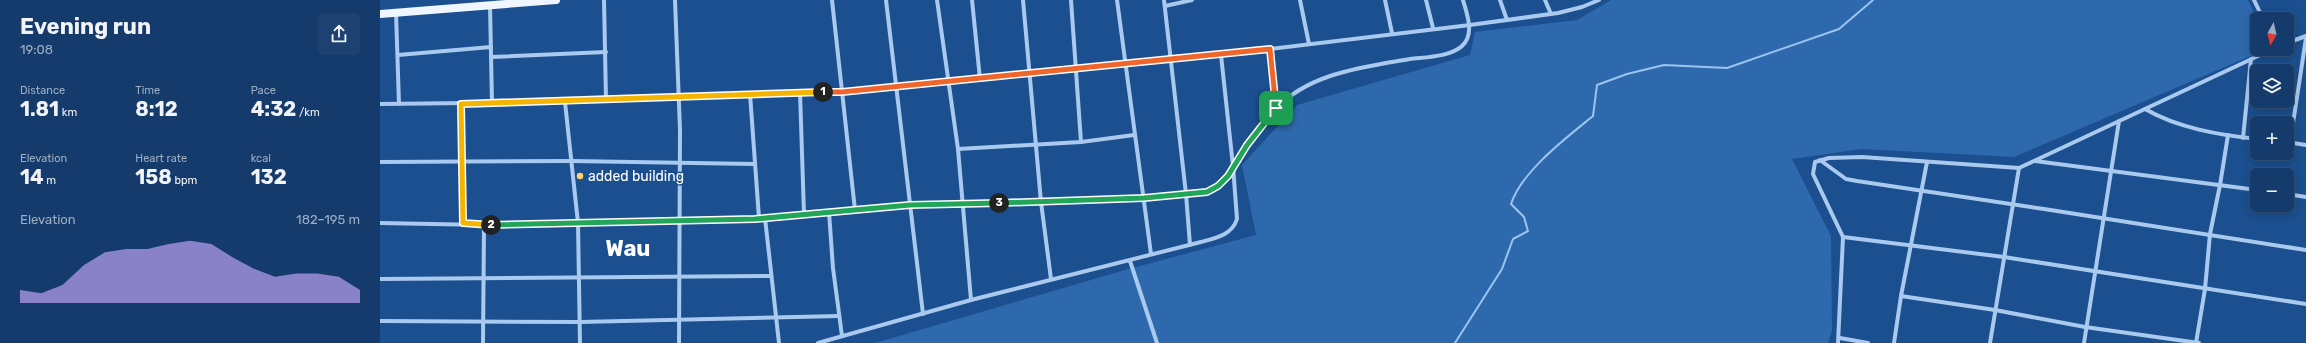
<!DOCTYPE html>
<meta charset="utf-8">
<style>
:root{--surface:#143b6b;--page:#1d4271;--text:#f1f3f6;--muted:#9dadc1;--line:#33557e;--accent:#bca0f2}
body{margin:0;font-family:Rubik,sans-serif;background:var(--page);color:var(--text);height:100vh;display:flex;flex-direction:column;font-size:15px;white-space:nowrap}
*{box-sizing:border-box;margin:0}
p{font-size:13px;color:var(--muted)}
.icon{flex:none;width:22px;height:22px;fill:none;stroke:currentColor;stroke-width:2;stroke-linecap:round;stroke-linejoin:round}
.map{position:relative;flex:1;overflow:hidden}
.drawer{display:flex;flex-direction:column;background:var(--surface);width:380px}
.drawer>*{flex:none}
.needle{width:26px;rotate:188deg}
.tools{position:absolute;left:1870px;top:12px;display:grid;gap:8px}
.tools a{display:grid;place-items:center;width:44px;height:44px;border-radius:6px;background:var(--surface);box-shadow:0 2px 10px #0003,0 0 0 1px var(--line);font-size:20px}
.pin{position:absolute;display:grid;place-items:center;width:34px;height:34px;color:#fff;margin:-17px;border-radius:8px;box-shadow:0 2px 6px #0006}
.km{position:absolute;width:20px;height:20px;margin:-10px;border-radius:50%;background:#222;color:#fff;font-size:11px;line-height:20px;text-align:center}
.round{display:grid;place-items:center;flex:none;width:42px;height:42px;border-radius:6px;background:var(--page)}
.overview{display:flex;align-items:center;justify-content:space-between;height:68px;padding:0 20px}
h1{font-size:22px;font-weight:700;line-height:30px}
.figures{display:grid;grid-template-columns:repeat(3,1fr);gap:6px;height:68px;padding:4px 20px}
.figures div{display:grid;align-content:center}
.figures b{font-size:20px;font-weight:700}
.figures small{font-size:11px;font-weight:400}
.figures p{font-size:11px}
.chart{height:112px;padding:8px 20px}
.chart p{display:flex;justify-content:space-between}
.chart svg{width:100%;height:72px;margin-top:4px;fill:var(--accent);opacity:.7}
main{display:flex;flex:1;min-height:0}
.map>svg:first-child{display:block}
.green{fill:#2e69ad}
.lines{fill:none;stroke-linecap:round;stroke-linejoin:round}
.stream{stroke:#9cc4f0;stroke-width:2}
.street{stroke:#a9c9ee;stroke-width:4}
.primary{stroke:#f0f6ff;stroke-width:8}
.split-1-casing{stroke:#fff;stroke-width:8}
.split-2-casing{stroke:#fff;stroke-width:8}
.split-3-casing{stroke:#fff;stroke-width:8}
.split-4-casing{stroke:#fff;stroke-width:8}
.split-1{stroke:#f0652b;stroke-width:5}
.split-2{stroke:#f5b400;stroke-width:5}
.split-3{stroke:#22a559;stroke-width:5}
.split-4{stroke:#22a559;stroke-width:5}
.poi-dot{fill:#ffd166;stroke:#1b4f8f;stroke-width:1.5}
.labels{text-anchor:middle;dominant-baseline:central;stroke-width:3;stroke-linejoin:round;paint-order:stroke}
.poi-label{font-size:14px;fill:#fff;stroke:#1b4f8f;text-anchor:start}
.town-label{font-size:22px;font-weight:bold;fill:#fff;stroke:#1b4f8f}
</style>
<main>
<section class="drawer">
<div class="overview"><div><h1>Evening run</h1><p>19:08</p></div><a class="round"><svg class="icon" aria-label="share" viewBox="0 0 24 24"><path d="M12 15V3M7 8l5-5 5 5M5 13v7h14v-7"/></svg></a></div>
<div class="figures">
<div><p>Distance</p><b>1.81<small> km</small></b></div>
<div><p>Time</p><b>8:12</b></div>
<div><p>Pace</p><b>4:32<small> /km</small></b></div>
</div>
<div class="figures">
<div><p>Elevation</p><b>14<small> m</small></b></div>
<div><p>Heart rate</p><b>158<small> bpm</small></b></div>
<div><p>kcal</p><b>132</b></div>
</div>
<div class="chart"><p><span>Elevation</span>182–195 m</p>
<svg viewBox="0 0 160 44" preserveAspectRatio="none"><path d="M0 44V36L10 38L20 33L30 21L40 13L50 11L60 11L70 8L80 6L90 8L100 16L110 23L120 28L130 26L140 26L150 28L160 36V44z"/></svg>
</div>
</section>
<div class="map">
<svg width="1926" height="343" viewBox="0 0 1926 343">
<rect width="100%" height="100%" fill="#1b4f8f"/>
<!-- green -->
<path class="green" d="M1231,0H1868L1877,19V49H1887L1634,157L1481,149L1412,159L1451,236L1452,331L1448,343H495L745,270L876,235L862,165L917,105L1090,55L1095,32L1197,20Z"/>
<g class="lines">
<!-- stream -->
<path class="stream" d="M1075,343L1122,269L1133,239L1148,231L1144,217L1131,204C1142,171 1186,138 1213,116L1217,85L1247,74L1284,65L1347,68L1459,29L1493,0"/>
<!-- street -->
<g class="street">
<path d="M224,0L226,100"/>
<path d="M295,0L300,130L299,343"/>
<path d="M452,0L475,210"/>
<path d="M506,0L543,314"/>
<path d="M557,0L578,149L591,300"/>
<path d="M592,0L600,79"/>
<path d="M643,0L661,202L671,279"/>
<path d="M691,0L701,142"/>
<path d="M737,0L771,254"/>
<path d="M784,0L806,194L810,245"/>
<path d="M920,0L929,44"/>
<path d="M1005,0L1012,33"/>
<path d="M1046,0L1053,28"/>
<path d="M1120,0L1127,20"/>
<path d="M1165,0L1171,14"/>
<path d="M1874,0L1883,19"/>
<path d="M110,5L112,103"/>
<path d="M785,6L812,0"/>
<path d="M16,13L19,104"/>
<path d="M1907,43L1926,36"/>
<path d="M890,49L896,108"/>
<path d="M18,55L111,47"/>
<path d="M111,57L226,52"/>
<path d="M420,92L424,214"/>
<path d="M370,94L379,218"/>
<path d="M185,102L198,223L200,343"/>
<path d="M0,104L185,102L370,94L462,93L841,55L1090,25L1178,13L1202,7L1219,0"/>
<path d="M81,104L83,223"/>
<path d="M1765,109C1798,128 1839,135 1877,139"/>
<path d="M1863,138L1871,59"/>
<path d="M1907,142L1926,145"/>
<path d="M1910,143L1926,38"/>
<path d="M578,149L701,142L754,135"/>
<path d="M1440,160L1466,179L1477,181C1627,203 1776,226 1926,250"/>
<path d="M1655,161L1877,190"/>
<path d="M0,162L192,161L375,164"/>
<path d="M1907,194L1926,197"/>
<path d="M449,212L453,268L462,336"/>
<path d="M385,218L399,343"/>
<path d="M0,223L104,225L375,219L530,205L764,198L827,192L838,186L853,166L841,55"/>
<path d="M1463,237L1624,257L1926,304"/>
<path d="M750,261L777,343"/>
<path d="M0,279L391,276"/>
<path d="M1521,296L1547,162"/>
<path d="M0,321L200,322L459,316"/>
<path d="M1460,338L1488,343"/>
<path d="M103,343L104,225"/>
<path d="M438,343L591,300L821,242C836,238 852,235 857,219L853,166C867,147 879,127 895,110C928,73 984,67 1030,59C1046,57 1070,57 1082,46C1095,34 1087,14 1083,0"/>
<path d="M1458,343L1463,237L1433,174L1435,162L1449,158L1482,157L1639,168L1893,49"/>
<path d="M1514,343L1521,296L1615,310L1705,327L1819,343"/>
<path d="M1610,343L1639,168"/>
<path d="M1704,343L1739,121"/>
<path d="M1816,343L1825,289L1830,234L1840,185L1848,135"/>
</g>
<!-- primary -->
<path class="primary" d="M0,14L176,0"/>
</g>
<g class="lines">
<defs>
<path id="split-1" d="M443,92H462L890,49L896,108"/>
<path id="split-2" d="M111,225L83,223L81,104L443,92"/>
<path id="split-3" d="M111,225L375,219L530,205L619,203"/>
<path id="split-4" d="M619,203L764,198L827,192L838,186L848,176L867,145L896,108"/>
</defs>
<!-- split-1 casing -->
<use href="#split-1" class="split-1-casing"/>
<!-- split-2 casing -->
<use href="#split-2" class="split-2-casing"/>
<!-- split-3 casing -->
<use href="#split-3" class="split-3-casing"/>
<!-- split-4 casing -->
<use href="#split-4" class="split-4-casing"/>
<!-- split-1 -->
<use href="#split-1" class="split-1"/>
<!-- split-2 -->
<use href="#split-2" class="split-2"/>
<!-- split-3 -->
<use href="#split-3" class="split-3"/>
<!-- split-4 -->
<use href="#split-4" class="split-4"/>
</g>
<!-- markers -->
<circle class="poi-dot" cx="200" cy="176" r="4"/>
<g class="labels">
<!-- poi labels -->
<g class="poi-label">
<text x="208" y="176">added building</text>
</g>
<!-- town labels -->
<g class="town-label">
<text x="248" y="248">Wau</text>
</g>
</g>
</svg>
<div class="tools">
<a><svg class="needle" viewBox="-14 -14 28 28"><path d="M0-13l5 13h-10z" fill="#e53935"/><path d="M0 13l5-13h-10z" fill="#9dadc1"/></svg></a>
<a><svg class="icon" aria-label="layers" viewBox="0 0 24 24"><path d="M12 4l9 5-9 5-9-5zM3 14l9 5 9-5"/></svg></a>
<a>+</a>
<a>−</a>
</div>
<div class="pin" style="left:896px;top:108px;background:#1e9e55"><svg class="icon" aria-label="arrive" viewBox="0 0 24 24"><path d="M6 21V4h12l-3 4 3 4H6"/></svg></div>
<b class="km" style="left:443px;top:92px">1</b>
<b class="km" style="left:111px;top:225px">2</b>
<b class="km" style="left:619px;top:203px">3</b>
</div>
</main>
